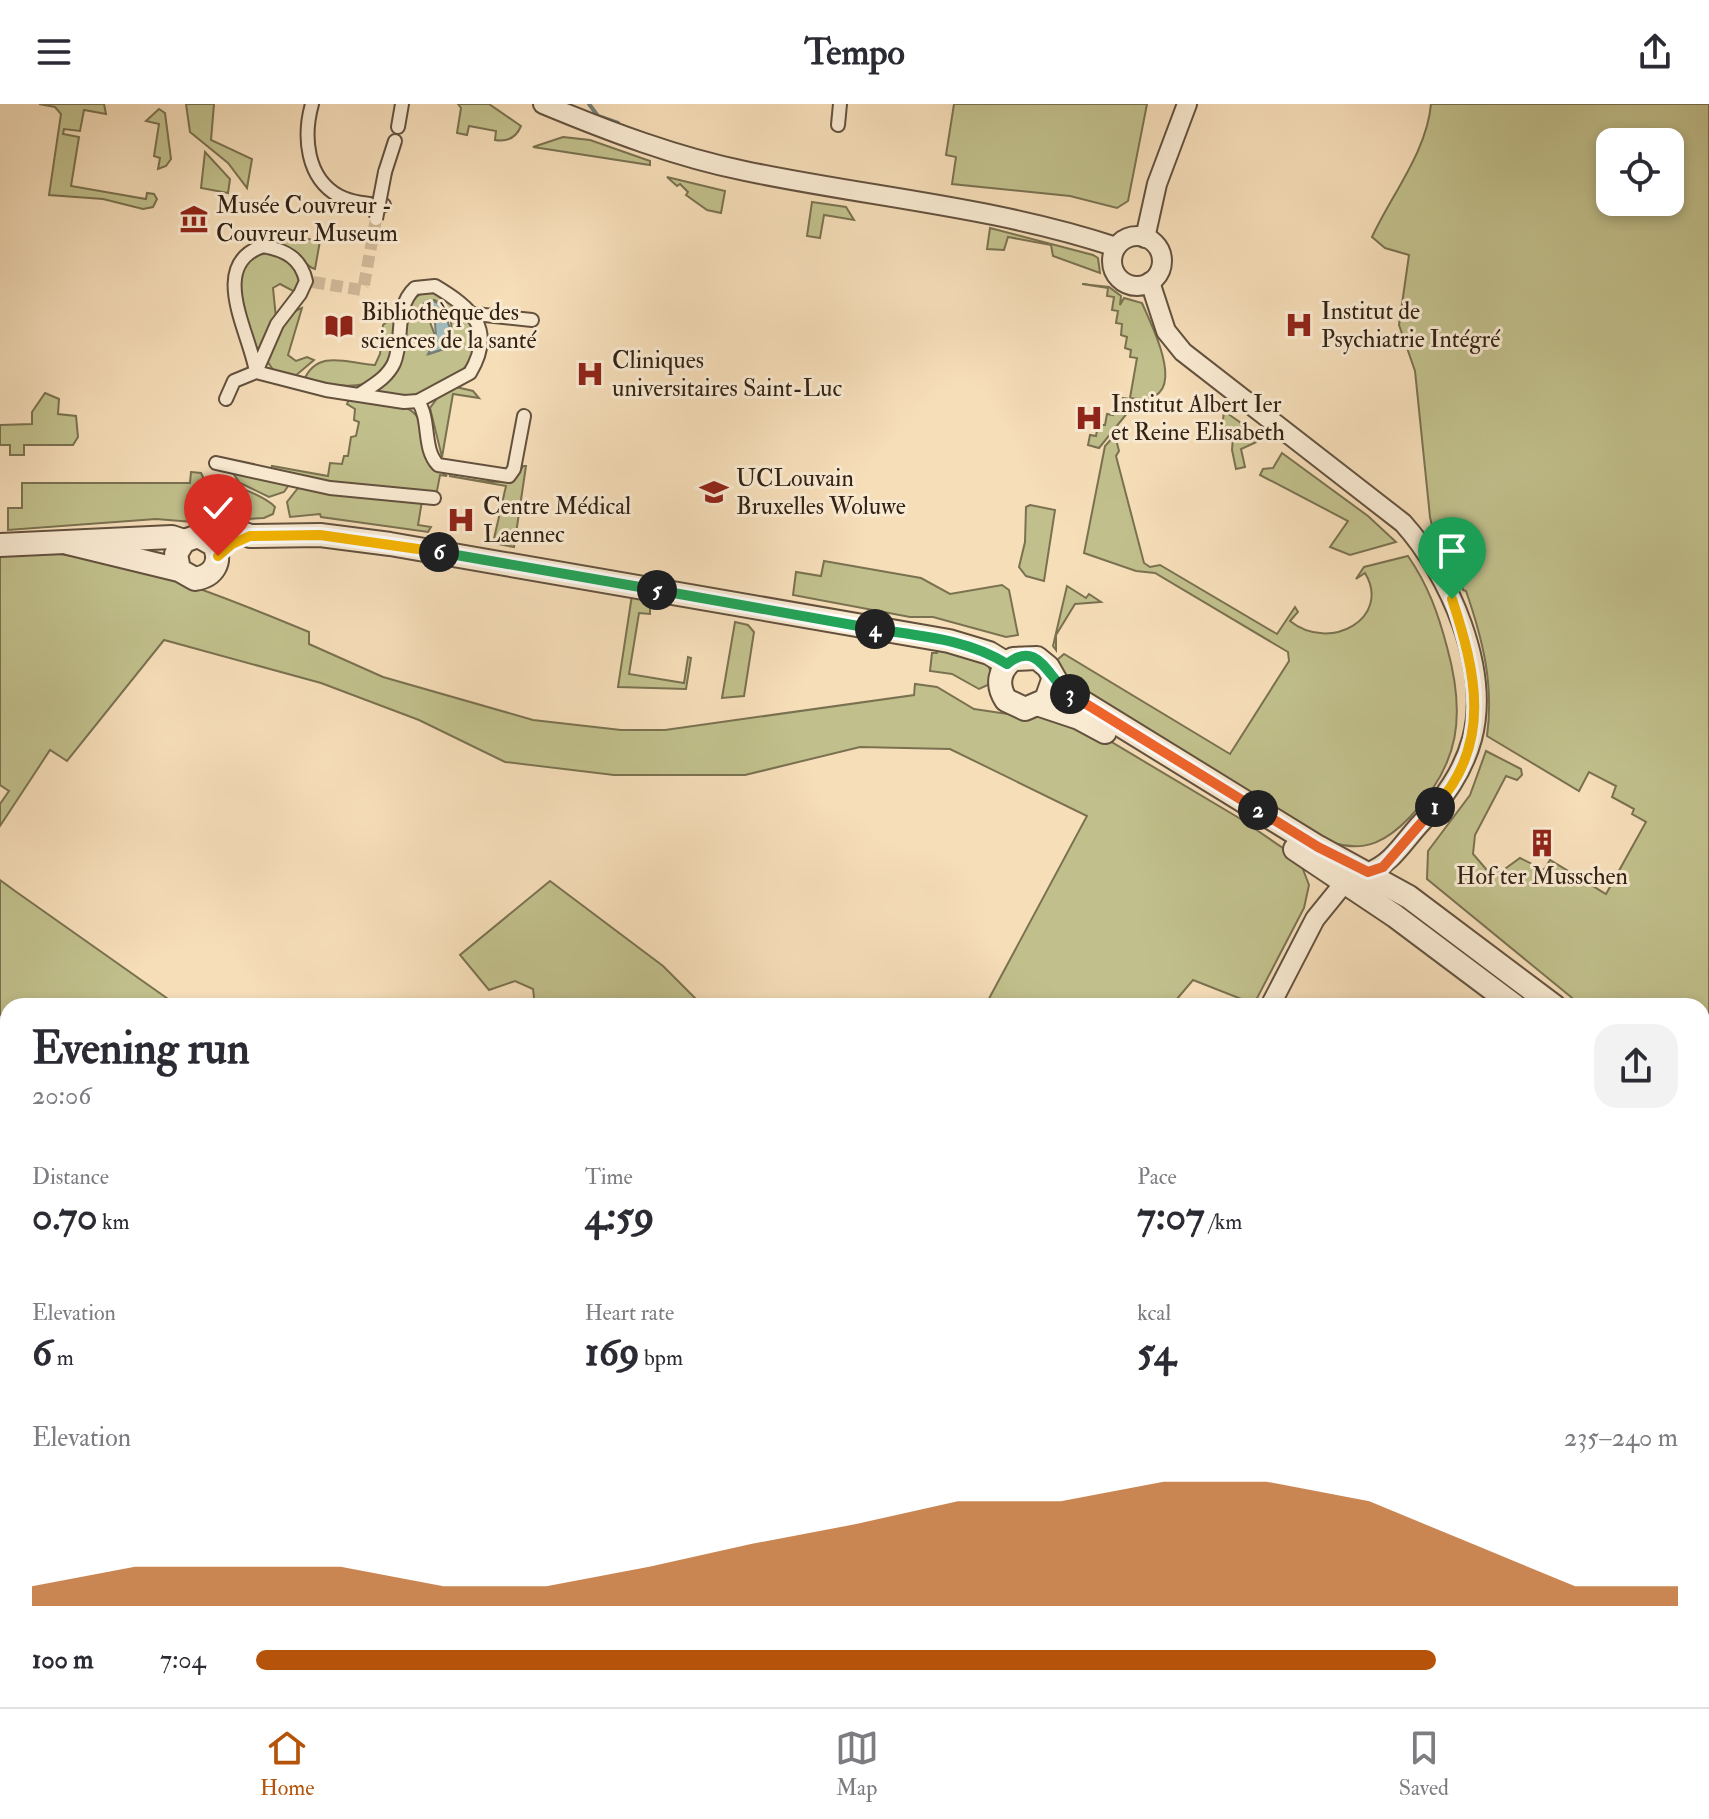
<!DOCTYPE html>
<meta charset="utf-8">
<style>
:root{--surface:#fff;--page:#f2f2f3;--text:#2b2b33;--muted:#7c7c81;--line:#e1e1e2;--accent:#b45309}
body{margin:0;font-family:"IM FELL Double Pica",serif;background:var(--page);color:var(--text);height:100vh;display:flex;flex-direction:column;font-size:30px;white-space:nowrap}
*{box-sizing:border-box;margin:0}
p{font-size:26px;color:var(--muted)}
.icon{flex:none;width:44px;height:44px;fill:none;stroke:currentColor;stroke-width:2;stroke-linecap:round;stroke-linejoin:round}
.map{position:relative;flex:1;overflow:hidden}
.details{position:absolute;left:0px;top:894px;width:1710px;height:710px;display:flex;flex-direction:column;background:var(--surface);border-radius:24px 24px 0 0;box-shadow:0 4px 12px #0003}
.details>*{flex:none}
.controls{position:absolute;left:1596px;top:24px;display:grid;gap:16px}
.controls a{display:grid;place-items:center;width:88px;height:88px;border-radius:16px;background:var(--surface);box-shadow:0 4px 12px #0003;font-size:40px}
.pin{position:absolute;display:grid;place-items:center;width:68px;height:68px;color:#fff;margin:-82px -34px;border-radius:50% 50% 50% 0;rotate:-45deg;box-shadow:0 0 8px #0007}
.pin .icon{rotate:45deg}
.km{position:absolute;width:40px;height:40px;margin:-20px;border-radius:50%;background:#222;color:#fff;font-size:22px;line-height:40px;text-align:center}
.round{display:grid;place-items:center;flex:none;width:84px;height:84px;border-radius:24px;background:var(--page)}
.head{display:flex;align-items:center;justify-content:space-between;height:136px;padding:0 32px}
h1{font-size:44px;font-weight:700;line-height:60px}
.stats{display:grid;grid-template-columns:repeat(3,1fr);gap:12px;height:136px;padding:8px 32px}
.stats div{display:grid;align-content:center}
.stats b{font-size:40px;font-weight:700}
.stats small{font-size:22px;font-weight:400}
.stats p{font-size:22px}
.chart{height:224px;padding:16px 32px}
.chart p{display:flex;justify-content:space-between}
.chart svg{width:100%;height:144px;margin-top:8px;fill:var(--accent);opacity:.7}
ul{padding:0 32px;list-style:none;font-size:26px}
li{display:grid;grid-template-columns:128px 96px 1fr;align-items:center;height:60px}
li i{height:20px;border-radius:10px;background:var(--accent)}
header{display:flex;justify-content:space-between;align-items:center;height:104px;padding:0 32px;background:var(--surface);font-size:36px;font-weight:700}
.dock{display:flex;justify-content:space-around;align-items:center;height:112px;border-top:2px solid var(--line);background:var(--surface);font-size:22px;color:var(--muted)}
.dock a{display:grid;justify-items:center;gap:4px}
.dock .active{color:var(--accent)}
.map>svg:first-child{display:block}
.green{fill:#c1c08c;stroke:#7a7150;stroke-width:2;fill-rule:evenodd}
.water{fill:#a0bab9;stroke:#747d77;stroke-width:2}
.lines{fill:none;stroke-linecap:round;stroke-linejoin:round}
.stream{stroke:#747d77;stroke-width:4}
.pedestrian-tunnel{stroke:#cfb898;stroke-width:12;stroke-dasharray:12 6;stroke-linecap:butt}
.pedestrian-casing{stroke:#63513e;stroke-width:16}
.minor-casing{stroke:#63513e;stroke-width:22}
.tertiary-casing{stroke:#63513e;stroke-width:26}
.trunk-casing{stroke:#322215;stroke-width:32}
.pedestrian{stroke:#f9ead2;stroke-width:12}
.minor{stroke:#f9ead2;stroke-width:18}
.tertiary{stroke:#f9ead2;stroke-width:22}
.trunk{stroke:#ebbf7c;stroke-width:28}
.pedestrian-bridge-casing{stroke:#63513e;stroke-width:16;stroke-linecap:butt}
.pedestrian-bridge{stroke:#f9ead2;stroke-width:12}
.split-1-casing{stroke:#fff;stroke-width:16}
.split-2-casing{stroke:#fff;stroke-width:16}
.split-3-casing{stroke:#fff;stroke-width:16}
.split-4-casing{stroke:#fff;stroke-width:16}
.split-5-casing{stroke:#fff;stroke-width:16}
.split-6-casing{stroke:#fff;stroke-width:16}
.split-7-casing{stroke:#fff;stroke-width:16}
.split-1{stroke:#f5b400;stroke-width:10}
.split-2{stroke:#f0652b;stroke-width:10}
.split-3{stroke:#f0652b;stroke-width:10}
.split-4{stroke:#22a559;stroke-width:10}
.split-5{stroke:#22a559;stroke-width:10}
.split-6{stroke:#22a559;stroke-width:10}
.split-7{stroke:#f5b400;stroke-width:10}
.labels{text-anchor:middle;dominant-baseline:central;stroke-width:6;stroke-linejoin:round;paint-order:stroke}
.poi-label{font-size:24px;fill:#322215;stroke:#f9ead2;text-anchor:start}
</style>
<header><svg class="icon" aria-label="menu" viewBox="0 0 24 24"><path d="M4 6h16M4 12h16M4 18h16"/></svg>Tempo<svg class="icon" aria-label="share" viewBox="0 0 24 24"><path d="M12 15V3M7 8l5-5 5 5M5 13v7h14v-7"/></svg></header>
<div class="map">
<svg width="1709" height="1603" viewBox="0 0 1709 1603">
<rect width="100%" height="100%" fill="#f6deb9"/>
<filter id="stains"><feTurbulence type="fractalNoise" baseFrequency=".0025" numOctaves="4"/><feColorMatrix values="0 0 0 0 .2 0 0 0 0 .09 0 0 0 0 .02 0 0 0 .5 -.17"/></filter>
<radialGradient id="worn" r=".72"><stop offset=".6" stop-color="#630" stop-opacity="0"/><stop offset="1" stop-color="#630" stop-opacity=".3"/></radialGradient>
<!-- green -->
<g class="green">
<path d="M39,0H104L106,10L84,6L80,27L64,25L63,30L79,33L71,82L146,95L147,89L154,90L157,95L153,103L143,105L103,95L49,91L61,10L55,3Z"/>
<path d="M186,0H214L211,36L252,55L247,84L228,59L190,28Z"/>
<path d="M458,0H489L521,22C516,34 507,38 495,36L496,27L469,22L467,31L457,29L461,4Z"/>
<path d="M954,0H1147L1128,97L1117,104L1070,92L952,80L956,53L946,51Z"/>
<path d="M1431,0H1709V1000L1702,995V902H1582L1427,775L1428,747L1470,691L1486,647L1521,665L1522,671L1517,676L1506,672L1475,731L1473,750L1486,765L1502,767L1520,754L1544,766L1550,756L1606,790L1646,718L1632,710L1634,705L1612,693L1616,682L1589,668L1579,687L1487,632C1494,581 1483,536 1466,487L1463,486L1461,473L1448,463L1437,444L1430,413L1415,267L1399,221L1409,151L1385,144L1372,133C1392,90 1427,47 1431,0ZM1610,38H1670V98H1610Z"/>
<path d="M159,5L165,9L171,55L166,62L158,65L160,54L154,52L159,20L146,17Z"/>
<path d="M563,33L590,36L650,57V61L533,43Z"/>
<path d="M205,48L230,75L228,89L201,84Z"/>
<path d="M667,73L725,87L721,109L707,106L686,91L688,88L680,80L677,82Z"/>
<path d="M812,98L846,103L854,116L824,111L820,134L807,132Z"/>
<path d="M990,124L1093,151L1098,154L1100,169L1053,152L1051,141L1008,133L1004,146L987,145Z"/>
<path d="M239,128L300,138L302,134L320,137L315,165C306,162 302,154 294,150C277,142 250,143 239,128Z"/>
<path d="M271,149L292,159L300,179L295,188L280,180L273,184L276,214L257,249C247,221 219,151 271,149Z"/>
<path d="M1082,180L1109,183L1121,192L1120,201L1124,194L1142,199C1154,227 1194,304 1130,294L1137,254L1130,253L1131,246L1125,244L1127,233L1121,231L1122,220L1116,219L1118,207L1112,206L1114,193L1107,192L1108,184Z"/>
<path d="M431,186C444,191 451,197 461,208C502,252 443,293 399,293C391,293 382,291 374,289C377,282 386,280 389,271C398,244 397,192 431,186ZM434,196C454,204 456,228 444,245L429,250L436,234L428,213Z"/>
<path d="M302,204L288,251L296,257L307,253L314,256L294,273L274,267L267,257C273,239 281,210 302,204Z"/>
<path d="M397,209C393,285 371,289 304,276C318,244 349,260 375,261L380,250L383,221Z"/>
<path d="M456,283L473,287L479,294L453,290L442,353L430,304L438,293Z"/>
<path d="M45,289L59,295L58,310L76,312L78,333L73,341H24V351H10V341H0V321L32,320V308Z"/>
<path d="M1123,294L1129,295L1133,302L1099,344L1088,341L1090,331L1096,332L1098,321H1105L1107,310L1113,311L1115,299L1122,300Z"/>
<path d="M349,295C424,304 413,296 439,366L447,372L440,371L436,392L337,383L271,365L272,362L328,372L330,359L342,360L344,352H348L351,333L356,332L359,318L354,316L355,305L347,300Z"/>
<path d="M1224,307L1251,326L1247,331L1256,337L1260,333L1263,335L1241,345L1245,363L1236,365L1232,346L1233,333L1222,325Z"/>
<path d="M1115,331L1119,347L1116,352L1144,459L1150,463L1160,461L1277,530L1295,503L1298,508L1290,517C1330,549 1392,514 1365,469L1356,475L1364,463L1408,452C1428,481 1438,509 1447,543C1466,612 1460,660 1410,713C1388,736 1366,749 1334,739L1065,575L1057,556L1064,550L1230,650L1289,557L1288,548L1155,469L1136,467L1084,449L1105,342Z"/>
<path d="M1282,349L1368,412L1396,438L1350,451L1330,443L1348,417L1260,371L1263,365L1273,364Z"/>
<path d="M523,362H526L514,443L493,439L506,382L449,372C473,375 510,388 523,362Z"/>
<path d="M191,368L201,369L203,373L193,418L156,415L8,426V404H22V379H190Z"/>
<path d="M232,368L291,378L284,388L269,393L240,379Z"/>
<path d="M227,373C240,388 262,389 275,403L273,410L264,414L211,417L218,383Z"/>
<path d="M298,384L422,397L418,421L431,423L428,428L321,413L320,410L290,413L287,398Z"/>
<path d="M1030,401L1055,406L1044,477L1026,472L1019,463L1025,438L1026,403Z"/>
<path d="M41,448C138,457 220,491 309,528V540L383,573L533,616L621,626H665L914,591L915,580L937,583L974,605L1021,612L1045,610L1083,621L1239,714L1299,755L1309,781L1304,804L1254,900L1193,876L1171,902H985L1087,712L950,645L860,643L745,671H614L505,658L419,616L321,579L164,536L67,657L50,646L0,722V700L9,687L0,681V449Z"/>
<path d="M824,457L921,474L950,490L1002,481L1009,486L1018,531L1006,533L933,513H910L793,491L796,468L821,472Z"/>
<path d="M1067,482L1086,494L1089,490L1101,498L1075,500L1056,531V546L1053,542Z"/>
<path d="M632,491L650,494V510L639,509L629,570L684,579L688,553L691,554L686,585L618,583Z"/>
<path d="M735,518L748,521L754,528L744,592L722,594Z"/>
<path d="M938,542L986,557L992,570L990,580L979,585L952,570L930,567L932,549H937Z"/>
<path d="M0,776L15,787L178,902H8V917L0,910Z"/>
<path d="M550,777L663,862L703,902H535L533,885L515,877L489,886L460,851Z"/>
<path d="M8,1066V1279L0,1269V1070L3,1072Z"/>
<path d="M1709,1071V1176L1702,1188V1076Z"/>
<path d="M1702,1432L1709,1439V1596L1696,1603H1511L1516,1596H1702Z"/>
<path d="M1243,1596H1430L1425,1603H1238Z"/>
</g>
<!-- water -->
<path class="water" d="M428,196L442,200L452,231L444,245L428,250L436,234L435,219L416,206Z"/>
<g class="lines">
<!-- stream -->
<g class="stream">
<path d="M589,0L598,12L618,19"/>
<path d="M1549,1603L1553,1596"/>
</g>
<!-- pedestrian-tunnel -->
<g class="pedestrian-tunnel">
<path d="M313,178L361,186L364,181"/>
<path d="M364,181L376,115"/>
</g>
<defs>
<g id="pedestrian">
<path d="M312,0C303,32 306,74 339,92C352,99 370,100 384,101"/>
<path d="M838,21L840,0"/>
<path d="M398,23L402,0"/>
<path d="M385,68L395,37"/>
<path d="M263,142C285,146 301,154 306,177L300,190L277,220L256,268C250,229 207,161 263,142Z"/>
<path d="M475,210L532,216"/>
<path d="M226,295L234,277L256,268L326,286L404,298L418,297L470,269C496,225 472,204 435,182L415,184C394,203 404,236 394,259C387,274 373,281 360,290"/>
<path d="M418,297C431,317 422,344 438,361L509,372L514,365L524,312"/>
<path d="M216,359L330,384L434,394"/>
</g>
<g id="minor">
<path d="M543,0C608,27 676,53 745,67C869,93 996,103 1116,143"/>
<circle cx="1137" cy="157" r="25"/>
<path d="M1145,134L1157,80L1187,0"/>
<path d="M1150,178L1166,227L1183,248L1403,419C1449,470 1491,565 1472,635C1463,668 1444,694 1421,719C1404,737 1392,760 1368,768"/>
<path d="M1270,902L1315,815L1345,778"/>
<path d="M1702,1413L1709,1420"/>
<path d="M937,1603L941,1596"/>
</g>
<g id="tertiary">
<path d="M210,437C222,431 237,426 250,432L320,431L390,440L949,537L989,549L1007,560"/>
<path d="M68,439L179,466L195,475C214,472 222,458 214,441L198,432L184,437L176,450L179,466"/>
<path d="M0,441L172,433L184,437"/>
<path d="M1053,576L1046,596L1025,605L1006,596C996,581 999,566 1013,555L1037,554L1048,563L1060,584L1318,743L1409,793L1554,902"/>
<path d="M1040,601L1079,614L1105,628"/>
<path d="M1295,745L1395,812L1515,902"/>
<path d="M1702,1014L1709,1019"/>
<path d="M1702,1044L1709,1050"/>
</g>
<g id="trunk">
<path d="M1702,1218L1709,1206"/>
<path d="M1702,1284L1709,1271"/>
<path d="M1455,1603L1460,1596"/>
<path d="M1490,1603L1494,1596"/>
</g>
</defs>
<!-- pedestrian casing -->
<use href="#pedestrian" class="pedestrian-casing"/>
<!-- minor casing -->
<use href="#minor" class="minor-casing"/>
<!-- tertiary casing -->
<use href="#tertiary" class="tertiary-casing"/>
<!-- trunk casing -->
<use href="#trunk" class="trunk-casing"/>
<!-- pedestrian -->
<use href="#pedestrian" class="pedestrian"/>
<!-- minor -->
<use href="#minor" class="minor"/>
<!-- tertiary -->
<use href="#tertiary" class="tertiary"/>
<!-- trunk -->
<use href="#trunk" class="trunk"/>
<defs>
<path id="pedestrian-bridge" d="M376,115L385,68"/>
</defs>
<!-- pedestrian-bridge casing -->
<use href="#pedestrian-bridge" class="pedestrian-bridge-casing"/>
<!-- pedestrian-bridge -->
<use href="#pedestrian-bridge" class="pedestrian-bridge"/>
</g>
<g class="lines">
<defs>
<path id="split-1" d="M1435,703C1493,640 1476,568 1452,495"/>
<path id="split-2" d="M1258,706L1318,743L1368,768L1383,763L1435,703"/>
<path id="split-3" d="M1070,590L1258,706"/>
<path id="split-4" d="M875,525C919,532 968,535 1007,560C1039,534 1048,576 1070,590"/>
<path id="split-5" d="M657,486L875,525"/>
<path id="split-6" d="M439,448L657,486"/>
<path id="split-7" d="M218,452L232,440L250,432L320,431L439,448"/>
</defs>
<!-- split-1 casing -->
<use href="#split-1" class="split-1-casing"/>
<!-- split-2 casing -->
<use href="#split-2" class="split-2-casing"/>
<!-- split-3 casing -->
<use href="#split-3" class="split-3-casing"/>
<!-- split-4 casing -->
<use href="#split-4" class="split-4-casing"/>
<!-- split-5 casing -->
<use href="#split-5" class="split-5-casing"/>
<!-- split-6 casing -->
<use href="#split-6" class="split-6-casing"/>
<!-- split-7 casing -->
<use href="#split-7" class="split-7-casing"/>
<!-- split-1 -->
<use href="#split-1" class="split-1"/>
<!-- split-2 -->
<use href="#split-2" class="split-2"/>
<!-- split-3 -->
<use href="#split-3" class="split-3"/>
<!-- split-4 -->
<use href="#split-4" class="split-4"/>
<!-- split-5 -->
<use href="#split-5" class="split-5"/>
<!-- split-6 -->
<use href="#split-6" class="split-6"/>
<!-- split-7 -->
<use href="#split-7" class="split-7"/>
</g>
<!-- icons -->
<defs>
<symbol id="museum-bare" viewBox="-9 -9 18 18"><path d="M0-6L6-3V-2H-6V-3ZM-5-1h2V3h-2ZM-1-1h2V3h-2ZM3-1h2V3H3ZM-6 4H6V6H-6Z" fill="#8f2418" stroke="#f9ead2" stroke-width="2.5" paint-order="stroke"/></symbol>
<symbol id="hospital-bare" viewBox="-9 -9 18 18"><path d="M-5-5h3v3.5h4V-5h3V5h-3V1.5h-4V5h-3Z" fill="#8f2418" stroke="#f9ead2" stroke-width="2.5" paint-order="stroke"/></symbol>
<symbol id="library-bare" viewBox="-9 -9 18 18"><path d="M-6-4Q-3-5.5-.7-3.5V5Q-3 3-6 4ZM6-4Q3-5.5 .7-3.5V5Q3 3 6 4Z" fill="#8f2418" stroke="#f9ead2" stroke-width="2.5" paint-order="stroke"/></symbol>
<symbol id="university-bare" viewBox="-9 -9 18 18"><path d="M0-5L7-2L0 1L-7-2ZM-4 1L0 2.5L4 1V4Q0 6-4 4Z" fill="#8f2418" stroke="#f9ead2" stroke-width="2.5" paint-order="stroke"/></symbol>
<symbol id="building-bare" viewBox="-9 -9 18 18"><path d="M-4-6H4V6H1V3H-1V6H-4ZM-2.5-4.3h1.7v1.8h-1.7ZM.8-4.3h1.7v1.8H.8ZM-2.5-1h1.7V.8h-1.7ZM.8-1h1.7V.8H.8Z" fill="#8f2418" stroke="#f9ead2" stroke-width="2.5" paint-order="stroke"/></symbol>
</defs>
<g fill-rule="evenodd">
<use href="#museum-bare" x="174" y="95" width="40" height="40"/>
<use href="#hospital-bare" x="1279" y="201" width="40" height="40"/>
<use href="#library-bare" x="319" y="202" width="40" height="40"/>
<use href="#hospital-bare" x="570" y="250" width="40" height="40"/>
<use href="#hospital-bare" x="1069" y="294" width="40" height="40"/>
<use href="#university-bare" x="694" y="368" width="40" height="40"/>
<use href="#hospital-bare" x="441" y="396" width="40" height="40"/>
<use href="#building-bare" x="1522" y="719" width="40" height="40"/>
</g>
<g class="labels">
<!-- poi labels -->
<g class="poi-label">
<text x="216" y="101">Musée Couvreur -<tspan x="216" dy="28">Couvreur Museum</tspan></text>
<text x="1321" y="207">Institut de<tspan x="1321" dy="28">Psychiatrie Intégré</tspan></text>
<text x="361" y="208">Bibliothèque des<tspan x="361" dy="28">sciences de la santé</tspan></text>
<text x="612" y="256">Cliniques<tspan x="612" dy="28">universitaires Saint-Luc</tspan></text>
<text x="1111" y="300">Institut Albert Ier<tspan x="1111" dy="28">et Reine Elisabeth</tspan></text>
<text x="736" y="374">UCLouvain<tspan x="736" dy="28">Bruxelles Woluwe</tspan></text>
<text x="483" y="402">Centre Médical<tspan x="483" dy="28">Laennec</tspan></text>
<text x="1542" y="772" text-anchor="middle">Hof ter Musschen</text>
</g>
</g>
<rect width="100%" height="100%" filter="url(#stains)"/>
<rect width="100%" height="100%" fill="url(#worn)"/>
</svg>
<div class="controls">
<a><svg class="icon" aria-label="locate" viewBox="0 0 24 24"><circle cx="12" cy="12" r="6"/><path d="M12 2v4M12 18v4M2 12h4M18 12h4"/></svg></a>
</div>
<div class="pin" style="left:1452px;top:495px;background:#1e9e55"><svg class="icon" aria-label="arrive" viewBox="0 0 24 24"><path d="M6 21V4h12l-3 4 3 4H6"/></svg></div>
<div class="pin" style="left:218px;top:452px;background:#d93025"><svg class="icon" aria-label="check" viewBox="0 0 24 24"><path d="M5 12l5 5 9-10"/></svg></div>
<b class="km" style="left:1435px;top:703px">1</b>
<b class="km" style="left:1258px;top:706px">2</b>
<b class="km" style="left:1070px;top:590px">3</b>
<b class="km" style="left:875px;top:525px">4</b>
<b class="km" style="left:657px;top:486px">5</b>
<b class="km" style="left:439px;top:448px">6</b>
<section class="details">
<div class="head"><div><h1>Evening run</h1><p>20:06</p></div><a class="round"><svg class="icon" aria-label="share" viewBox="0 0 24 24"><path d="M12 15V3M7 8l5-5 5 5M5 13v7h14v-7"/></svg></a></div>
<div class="stats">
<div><p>Distance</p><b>0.70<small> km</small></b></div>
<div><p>Time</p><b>4:59</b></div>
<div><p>Pace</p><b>7:07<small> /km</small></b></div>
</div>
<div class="stats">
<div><p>Elevation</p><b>6<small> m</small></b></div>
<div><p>Heart rate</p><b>169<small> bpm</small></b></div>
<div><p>kcal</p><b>54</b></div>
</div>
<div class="chart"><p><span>Elevation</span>235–240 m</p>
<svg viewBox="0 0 160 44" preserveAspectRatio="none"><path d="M0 44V38L10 32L20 32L30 32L40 38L50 38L60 32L70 25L80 19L90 12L100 12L110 6L120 6L130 12L140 25L150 38L160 38V44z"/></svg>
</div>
<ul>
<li><b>100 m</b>7:04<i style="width:83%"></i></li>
</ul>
</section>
</div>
<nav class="dock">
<a class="active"><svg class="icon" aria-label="home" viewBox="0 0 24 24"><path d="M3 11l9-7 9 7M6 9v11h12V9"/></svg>Home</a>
<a><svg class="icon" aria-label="map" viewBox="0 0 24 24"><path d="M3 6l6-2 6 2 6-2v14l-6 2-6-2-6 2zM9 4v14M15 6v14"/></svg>Map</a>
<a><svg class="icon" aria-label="saved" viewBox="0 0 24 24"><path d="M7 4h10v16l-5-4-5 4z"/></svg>Saved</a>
</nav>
